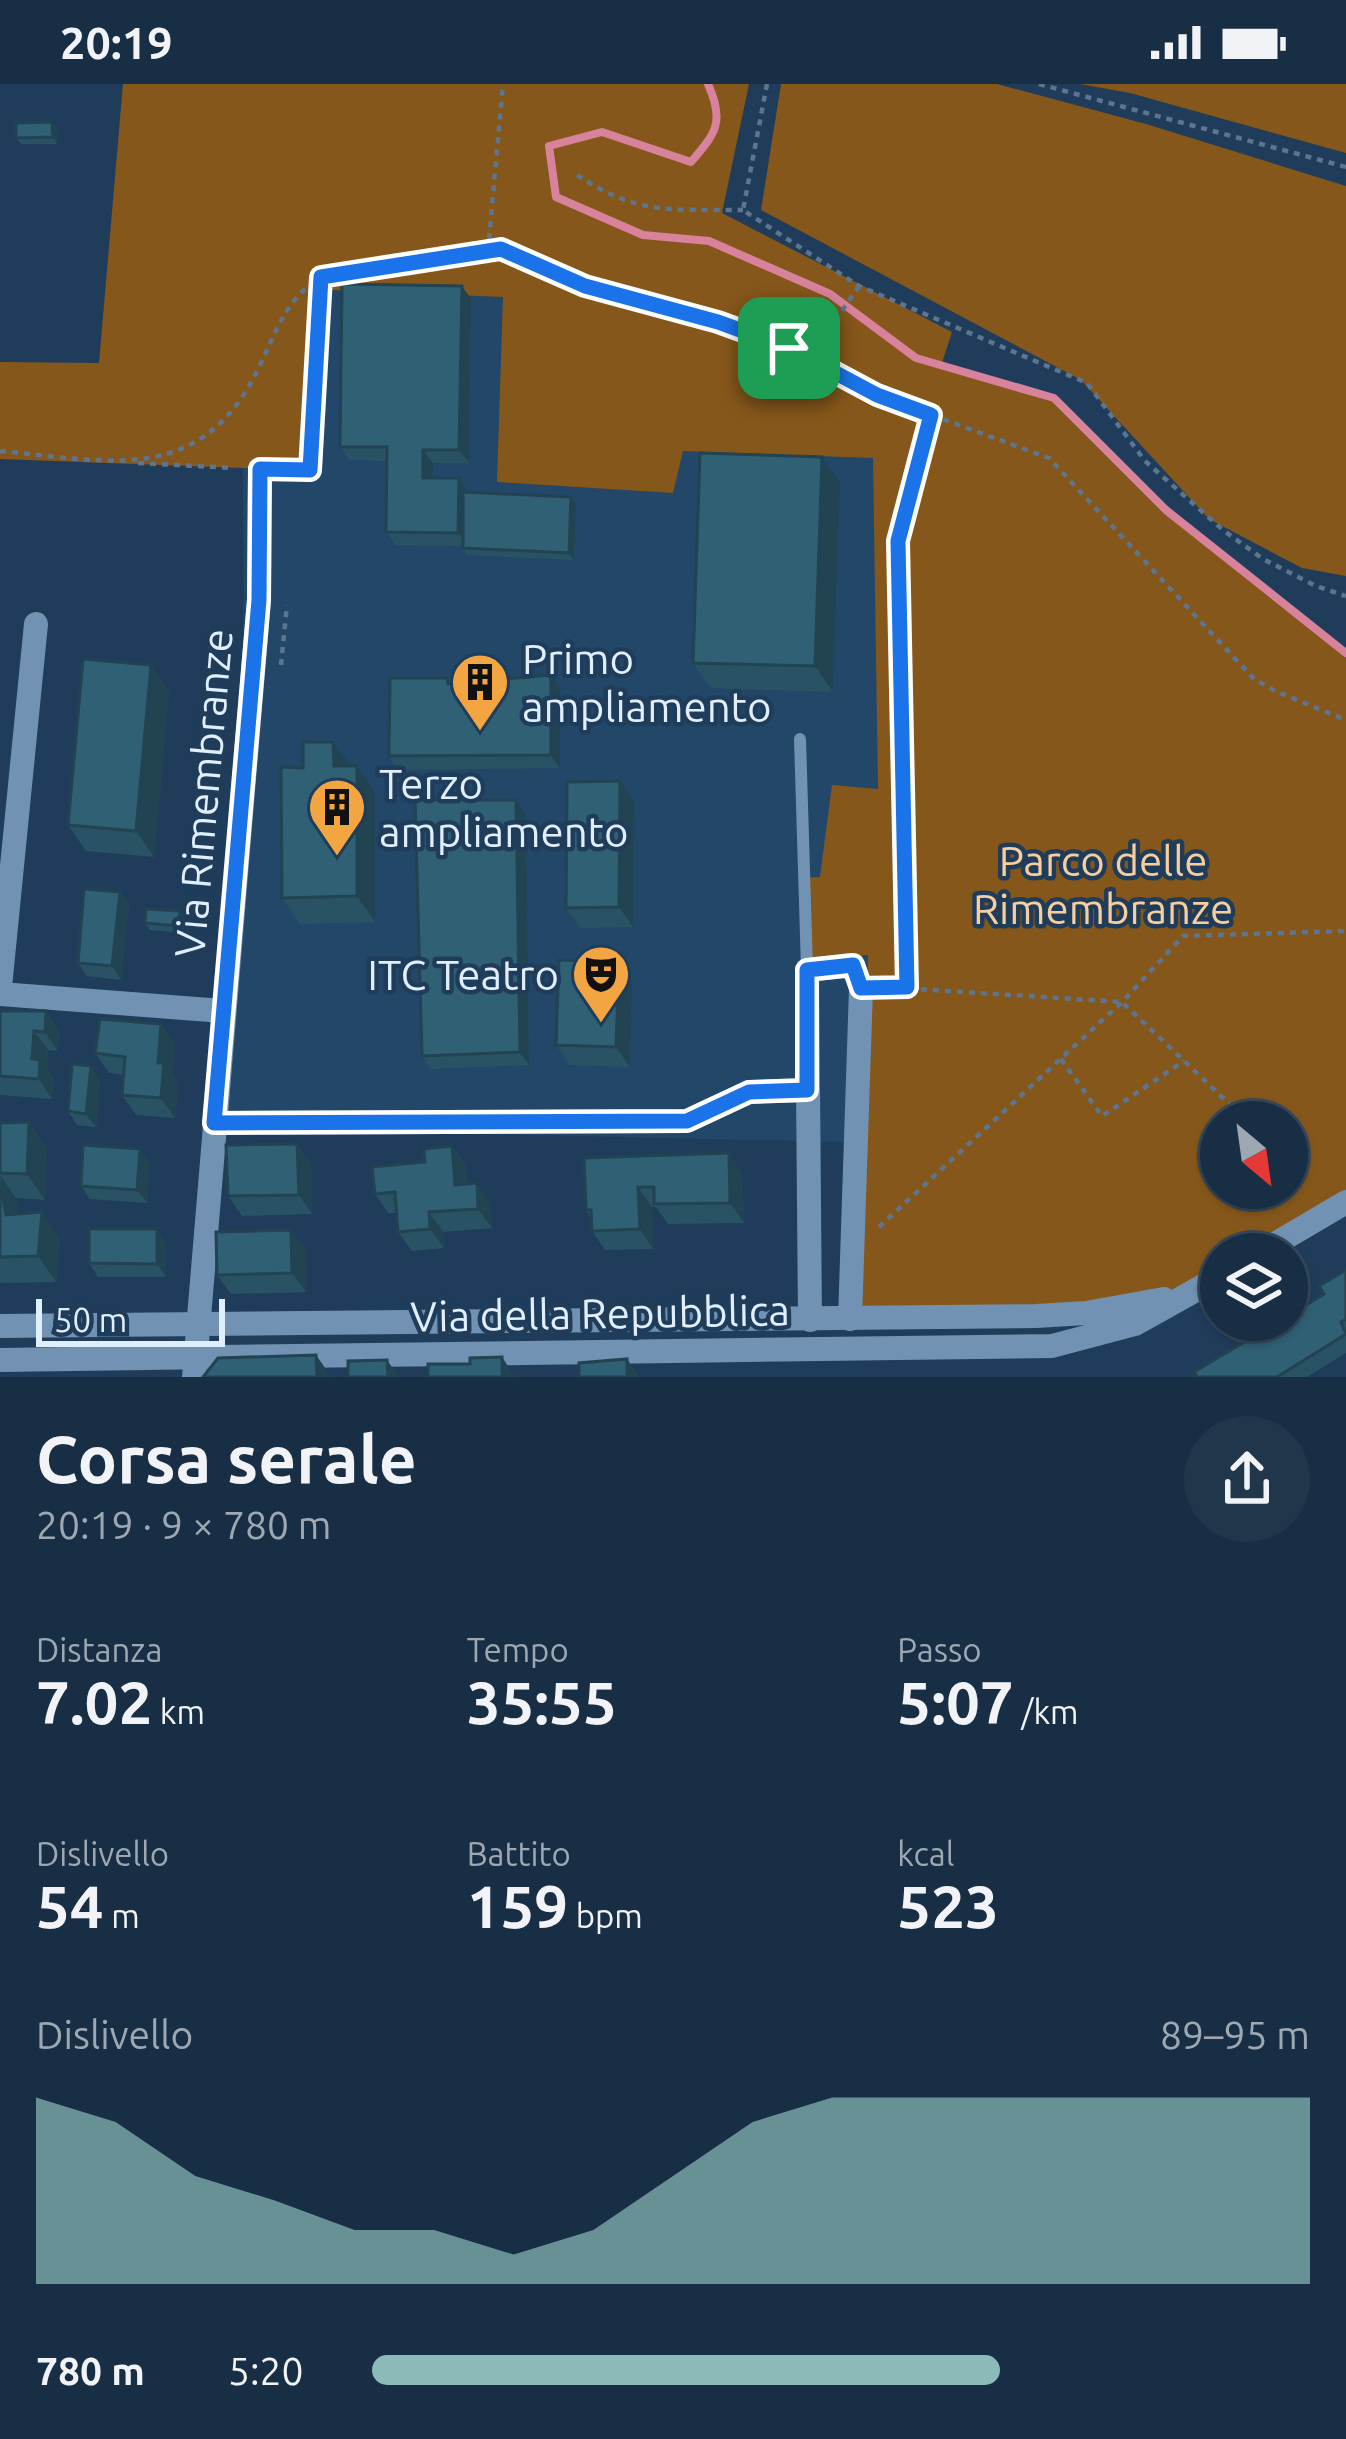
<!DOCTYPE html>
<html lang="it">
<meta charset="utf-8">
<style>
:root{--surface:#172e44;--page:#20364b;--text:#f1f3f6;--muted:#9ea8b2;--line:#364a5d;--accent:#8bbbb9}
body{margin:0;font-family:Ubuntu,sans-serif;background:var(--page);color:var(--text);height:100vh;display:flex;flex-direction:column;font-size:45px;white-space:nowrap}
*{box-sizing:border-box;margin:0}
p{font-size:39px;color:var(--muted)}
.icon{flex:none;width:66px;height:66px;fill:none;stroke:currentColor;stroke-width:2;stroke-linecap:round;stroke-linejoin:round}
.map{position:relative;height:1293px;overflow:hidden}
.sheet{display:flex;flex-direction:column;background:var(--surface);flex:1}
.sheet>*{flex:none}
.needle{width:78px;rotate:151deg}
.controls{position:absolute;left:1200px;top:1017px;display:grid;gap:24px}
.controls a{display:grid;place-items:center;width:108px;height:108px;border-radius:50%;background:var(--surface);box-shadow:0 3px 9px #0004,0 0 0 3px var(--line);font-size:60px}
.scale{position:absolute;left:36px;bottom:30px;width:189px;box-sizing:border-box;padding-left:12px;border:6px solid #e0eefd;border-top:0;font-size:33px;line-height:42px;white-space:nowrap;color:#e0eefd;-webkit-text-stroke:9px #1f3d5a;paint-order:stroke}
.pin{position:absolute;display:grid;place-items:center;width:102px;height:102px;color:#fff;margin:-51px;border-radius:24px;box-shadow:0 6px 18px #0006}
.round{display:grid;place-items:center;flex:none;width:126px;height:126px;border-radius:63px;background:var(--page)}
.summary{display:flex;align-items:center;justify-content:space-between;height:204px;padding:0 36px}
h1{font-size:66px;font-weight:700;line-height:90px}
.stats{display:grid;grid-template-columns:repeat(3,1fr);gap:18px;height:204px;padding:12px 36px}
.stats div{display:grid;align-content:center}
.stats b{font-size:60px;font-weight:700}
.stats small{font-size:33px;font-weight:400}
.stats p{font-size:33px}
.chart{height:336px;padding:24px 36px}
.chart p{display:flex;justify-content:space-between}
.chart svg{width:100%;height:216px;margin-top:12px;fill:var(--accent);opacity:.7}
ul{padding:0 36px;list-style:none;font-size:39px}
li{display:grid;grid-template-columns:192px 144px 1fr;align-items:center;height:90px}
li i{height:30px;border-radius:15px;background:var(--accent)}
.status{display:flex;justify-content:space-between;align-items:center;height:84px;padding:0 60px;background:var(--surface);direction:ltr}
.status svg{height:33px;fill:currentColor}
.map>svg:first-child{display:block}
.built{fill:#234769}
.green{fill:#86571a;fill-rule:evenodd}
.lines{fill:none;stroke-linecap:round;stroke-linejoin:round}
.stream{stroke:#d8829b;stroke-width:8}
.path{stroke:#5d758e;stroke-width:4.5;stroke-dasharray:6 6;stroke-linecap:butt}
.lane{stroke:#7192b3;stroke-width:12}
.street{stroke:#7192b3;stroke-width:24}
.wall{fill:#295364}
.shaded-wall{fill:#224351}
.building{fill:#306074;stroke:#224351;stroke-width:3}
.route-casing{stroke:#fff;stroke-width:24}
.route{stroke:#1a73e8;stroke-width:15}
.labels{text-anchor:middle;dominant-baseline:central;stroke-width:9;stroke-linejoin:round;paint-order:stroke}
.poi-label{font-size:42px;fill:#e0eefd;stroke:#1f3d5a;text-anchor:start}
.street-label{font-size:42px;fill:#e0eefd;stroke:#1f3d5a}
.park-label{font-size:42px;fill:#f9ce9f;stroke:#1f3d5a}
</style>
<div class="status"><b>20:19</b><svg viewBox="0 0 49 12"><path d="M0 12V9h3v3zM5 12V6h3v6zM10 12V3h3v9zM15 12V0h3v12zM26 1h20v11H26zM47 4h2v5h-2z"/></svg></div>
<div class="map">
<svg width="1346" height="1293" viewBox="0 0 1346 1293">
<rect width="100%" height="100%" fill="#1f3d5a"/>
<!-- built -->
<path class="built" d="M330,206L504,213L498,398L672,409L684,364L911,365L891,1059L224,1044L244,710L243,384L321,386Z"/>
<!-- green -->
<g class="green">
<path d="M123,0H749L722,129L952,248L941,282L1054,314L1166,426L1346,569V1119L1258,1170H1221V1192L1190,1210L859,1234L868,871L804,878L801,794L820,793L832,701L878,705L873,374L683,367L673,409L497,398L503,213L331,206L321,387L0,375V278L99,279ZM1221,1038H1287V1104H1221Z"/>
<path d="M781,0H997L1146,40L1346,102V492L1302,484L1209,435L1081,296L761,126Z"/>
<path d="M1080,0H1346V69L1130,9Z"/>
</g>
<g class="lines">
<!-- stream -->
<path class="stream" d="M708,0C725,38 716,49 691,78L602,48L549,62L556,113L643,151L709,157L830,210L916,274L1054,314L1166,426L1346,569"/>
<!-- path -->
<g class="path">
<path d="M767,0L743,126L859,202L1087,299L1145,377L1223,446L1263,475L1316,502L1346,512"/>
<path d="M1039,0L1346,83"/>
<path d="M577,91C638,132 673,125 743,126"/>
<path d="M488,167L503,0"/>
<path d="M808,276L859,202"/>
<path d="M0,367C109,377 202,403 259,283C278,244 284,218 321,192L501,165L585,202L718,237L789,264L877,311L1049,374L1254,595L1275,607L1346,636"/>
<path d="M138,379L234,384"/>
<path d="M281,385L310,386L321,192"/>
<path d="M281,581L287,521"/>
<path d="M885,903L1122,918L1241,1031L1242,1038"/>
<path d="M907,903L898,457L931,331"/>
<path d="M1061,975L1102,1032L1184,977"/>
<path d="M1273,1104L1288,1122"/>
<path d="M879,1143L1122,918L1183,852L1346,847"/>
</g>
<!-- lane -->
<path class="lane" d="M800,655L807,885"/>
<!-- street -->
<g class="street">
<path d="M0,903L36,540"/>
<path d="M0,910L223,927"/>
<path d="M214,1039L687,1037L749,1008L807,1006"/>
<path d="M1258,1170L1346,1118"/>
<path d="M810,1236L807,886L853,881L861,904L850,1235"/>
<path d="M0,1242L1036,1232L1086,1229L1164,1215"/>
<path d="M0,1276L1052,1262L1135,1240L1221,1192"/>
<path d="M194,1293L259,516L260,385"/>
</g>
</g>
<!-- wall -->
<g class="wall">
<path d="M57,44V60H21L16,54Z"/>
<path d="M471,215L469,379H433L432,394L468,408L571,413L576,420L574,476L467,471L463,462L396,461L386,448L387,377L349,376L340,363Z"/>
<path d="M822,373L840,399L833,608L711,604L693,579Z"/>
<path d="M447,594L451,600L560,604V684L398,686L389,672Z"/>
<path d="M169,607L154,773L86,767L68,741Z"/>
<path d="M351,682L375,708V838L300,840L282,814L303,684Z"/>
<path d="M516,716L526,730L529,981L431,985L422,972Z"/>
<path d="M634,717L633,843L580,844L566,824Z"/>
<path d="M120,808L129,821L121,896L87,892L78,879Z"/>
<path d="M184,834L183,849L150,846L145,839Z"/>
<path d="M619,878L632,897L630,983L570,981L556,961Z"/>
<path d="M0,927H46L60,947L58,967L48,966L47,984L54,995L52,1015L0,1011Z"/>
<path d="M161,940L175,960L172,991L178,999L175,1034L136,1031L122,1011L124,991L109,989L95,969Z"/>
<path d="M100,995L96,1043L77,1041L68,1027Z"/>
<path d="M29,1038L47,1064L45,1116L16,1114L19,1130L60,1154L56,1198L0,1199V1039Z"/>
<path d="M452,1062L466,1082L467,1100L490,1119L492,1144L443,1148L444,1164L412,1167L398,1148L396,1129H388L375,1110Z"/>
<path d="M584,1074L742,1089L744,1139L668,1140L656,1123H652L653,1165L605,1166L592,1147L591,1134L586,1126Z"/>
<path d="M150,1078L147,1119L90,1115L81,1102Z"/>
<path d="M311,1079L312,1130L242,1132L228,1112Z"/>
<path d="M157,1145L166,1159V1193H98L89,1179Z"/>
<path d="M291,1146L305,1165L306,1208L231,1210L217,1191Z"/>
<path d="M1346,1186V1269L1307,1293H1197L1324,1210Z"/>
</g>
<!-- shaded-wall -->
<g class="shaded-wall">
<path d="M52,38L57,44V60L53,53Z"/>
<path d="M462,202L471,215L469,379L459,366Z"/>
<path d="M423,366L433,379L432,407L423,394Z"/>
<path d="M822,373L840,399L833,608L815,582Z"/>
<path d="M459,394L468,408L467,462L458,449Z"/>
<path d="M571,413L576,420L574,476L569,469Z"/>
<path d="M151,581L169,607L154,773L136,747Z"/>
<path d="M551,591L560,604V684L551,671Z"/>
<path d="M333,658L352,683L334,682Z"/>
<path d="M357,682L375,708V838L357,812Z"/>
<path d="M620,697L634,717L633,843L619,823Z"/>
<path d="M516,716L526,730L529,981L520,968Z"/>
<path d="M120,808L129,821L121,896L112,882Z"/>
<path d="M180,827L184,834L183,849L178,842Z"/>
<path d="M619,878L632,897L630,983L616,963Z"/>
<path d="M46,927L60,947L58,967L45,948Z"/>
<path d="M161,940L175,960L172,991L178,999L175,1034L161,1014L158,979Z"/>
<path d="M34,947L48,966L47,984L54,995L52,1015L39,995L32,975Z"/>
<path d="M91,982L100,995L96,1043L86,1030Z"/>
<path d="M29,1038L47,1064L45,1116L27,1090Z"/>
<path d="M297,1060L311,1079L312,1130L299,1111Z"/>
<path d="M452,1062L466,1082L468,1120L455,1101Z"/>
<path d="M140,1065L150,1078L147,1119L137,1106Z"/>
<path d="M729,1069L742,1089L744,1139L730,1119Z"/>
<path d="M0,1091L16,1114L24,1157L6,1131Z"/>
<path d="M477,1099L490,1119L492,1144L478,1125Z"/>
<path d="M638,1103L652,1123L653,1165L640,1145Z"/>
<path d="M42,1128L60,1154L56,1198L38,1172Z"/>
<path d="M429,1128L443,1148L444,1164L430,1145Z"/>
<path d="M157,1145L166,1159V1193L157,1180Z"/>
<path d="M291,1146L305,1165L306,1208L292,1189Z"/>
<path d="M316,1271L330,1291V1293H317Z"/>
<path d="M502,1273L515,1293H502Z"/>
<path d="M627,1275L639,1293H627Z"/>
<path d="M387,1276L399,1293H388Z"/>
</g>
<!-- building -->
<g class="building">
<path d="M52,38L53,53L16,54V39Z"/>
<path d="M342,200L462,202L459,366H423V394H459L458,449L386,448L387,363H340Z"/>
<path d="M700,369L822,373L815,582L693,579Z"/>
<path d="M463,408L571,413L569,469L463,464Z"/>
<path d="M83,575L151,581L136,747L68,741Z"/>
<path d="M551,591V671L389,672L390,594H447L448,600Z"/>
<path d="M303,658H333L334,682H357V812L282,814L281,683L303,684Z"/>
<path d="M620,697L619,823L566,824L567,698Z"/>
<path d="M415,716H516L520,968L422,972Z"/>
<path d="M84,805L120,808L112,882L78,879Z"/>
<path d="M146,825L180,827L178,842L145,839Z"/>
<path d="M559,876L619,878L616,963L556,961Z"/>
<path d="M0,927H46L45,948L34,947L32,975L40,976L39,995L0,992Z"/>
<path d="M100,935L161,940L158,979H164L161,1014L122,1011L125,973L95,969Z"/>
<path d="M72,980L91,982L86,1030L68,1027Z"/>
<path d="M29,1038L27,1090L0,1089V1039Z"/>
<path d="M297,1060L299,1111L228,1112L226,1061Z"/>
<path d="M83,1061L140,1065L137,1106L81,1102Z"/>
<path d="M452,1062L455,1101L477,1099L478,1125L429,1128L430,1145L398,1148L395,1108L375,1110L372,1083L425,1078L424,1065Z"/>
<path d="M729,1069L730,1119L654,1120V1103H638L640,1145L592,1147L591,1126H586L584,1074Z"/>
<path d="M0,1098L6,1131L42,1128L38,1172L0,1173Z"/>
<path d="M89,1145H157V1180L89,1179Z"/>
<path d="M291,1146L292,1189L217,1191L216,1148Z"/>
<path d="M1346,1186V1235L1341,1238L1346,1250L1277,1293H1197L1194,1288L1281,1236H1287V1233L1324,1210L1319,1202Z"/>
<path d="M316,1271L317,1293H203L218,1274Z"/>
<path d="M502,1273V1293H428V1280H470V1274Z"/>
<path d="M627,1275V1293H579V1279Z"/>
<path d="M387,1276L388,1293H348V1277Z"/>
</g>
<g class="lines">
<defs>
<path id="route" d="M501,165L585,202L718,238L789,264L877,311L931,331L898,457L907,903L861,904L853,881L807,886V1006L749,1008L687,1037L214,1039L259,516L260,385L310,386L321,193Z"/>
</defs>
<!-- route casing -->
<use href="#route" class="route-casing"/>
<!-- route -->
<use href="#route" class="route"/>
</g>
<!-- icons -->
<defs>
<symbol id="building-pin" viewBox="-11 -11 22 30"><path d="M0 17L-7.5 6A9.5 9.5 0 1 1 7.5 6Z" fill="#f3a542" stroke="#1f3d5a"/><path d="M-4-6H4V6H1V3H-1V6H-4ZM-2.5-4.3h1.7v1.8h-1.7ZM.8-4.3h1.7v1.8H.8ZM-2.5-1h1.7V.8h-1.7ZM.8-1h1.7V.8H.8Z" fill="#111"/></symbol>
<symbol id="theatre-pin" viewBox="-11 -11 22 30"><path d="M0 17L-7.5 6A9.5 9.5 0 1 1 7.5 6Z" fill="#f3a542" stroke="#1f3d5a"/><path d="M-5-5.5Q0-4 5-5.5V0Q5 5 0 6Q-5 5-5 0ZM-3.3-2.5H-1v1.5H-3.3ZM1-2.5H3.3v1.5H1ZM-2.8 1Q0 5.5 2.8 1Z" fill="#111"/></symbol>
</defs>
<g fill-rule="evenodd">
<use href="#building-pin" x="447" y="565" width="66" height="90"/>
<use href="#building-pin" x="304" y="690" width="66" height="90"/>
<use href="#theatre-pin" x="568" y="857" width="66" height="90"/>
</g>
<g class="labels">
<!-- poi labels -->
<g class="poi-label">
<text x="522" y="574">Primo<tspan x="522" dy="48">ampliamento</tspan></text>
<text x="379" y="699">Terzo<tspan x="379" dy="48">ampliamento</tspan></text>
<text x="559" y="890" text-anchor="end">ITC Teatro</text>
</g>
<!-- street labels -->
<g class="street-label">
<text transform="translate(203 709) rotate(-85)">Via Rimembranze</text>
<text transform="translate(600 1229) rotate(-1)">Via della Repubblica</text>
</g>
<!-- park labels -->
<g class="park-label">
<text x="1103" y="776">Parco delle<tspan x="1103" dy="48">Rimembranze</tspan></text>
</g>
</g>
</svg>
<div class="controls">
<a><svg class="needle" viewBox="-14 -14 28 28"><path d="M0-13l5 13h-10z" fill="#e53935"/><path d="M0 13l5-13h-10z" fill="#9ea8b2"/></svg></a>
<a><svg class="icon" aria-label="layers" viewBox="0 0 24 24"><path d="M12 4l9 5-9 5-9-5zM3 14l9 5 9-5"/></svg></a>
</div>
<div class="scale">50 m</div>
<div class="pin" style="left:789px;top:264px;background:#1e9e55"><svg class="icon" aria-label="arrive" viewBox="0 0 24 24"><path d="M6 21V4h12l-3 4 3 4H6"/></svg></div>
</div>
<section class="sheet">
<div class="summary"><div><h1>Corsa serale</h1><p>20:19 · 9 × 780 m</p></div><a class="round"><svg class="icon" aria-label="share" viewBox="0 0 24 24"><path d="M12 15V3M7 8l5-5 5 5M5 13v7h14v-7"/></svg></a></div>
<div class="stats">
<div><p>Distanza</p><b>7.02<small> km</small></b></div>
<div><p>Tempo</p><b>35:55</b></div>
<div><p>Passo</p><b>5:07<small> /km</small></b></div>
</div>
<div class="stats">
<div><p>Dislivello</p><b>54<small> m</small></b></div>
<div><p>Battito</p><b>159<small> bpm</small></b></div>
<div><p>kcal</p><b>523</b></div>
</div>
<div class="chart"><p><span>Dislivello</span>89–95 m</p>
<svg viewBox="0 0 160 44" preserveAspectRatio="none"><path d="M0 44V6L10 11L20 22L30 27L40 33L50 33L60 38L70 33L80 22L90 11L100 6L110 6L120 6L130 6L140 6L150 6L160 6V44z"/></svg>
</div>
<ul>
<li><b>780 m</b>5:20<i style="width:67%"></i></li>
</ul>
</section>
